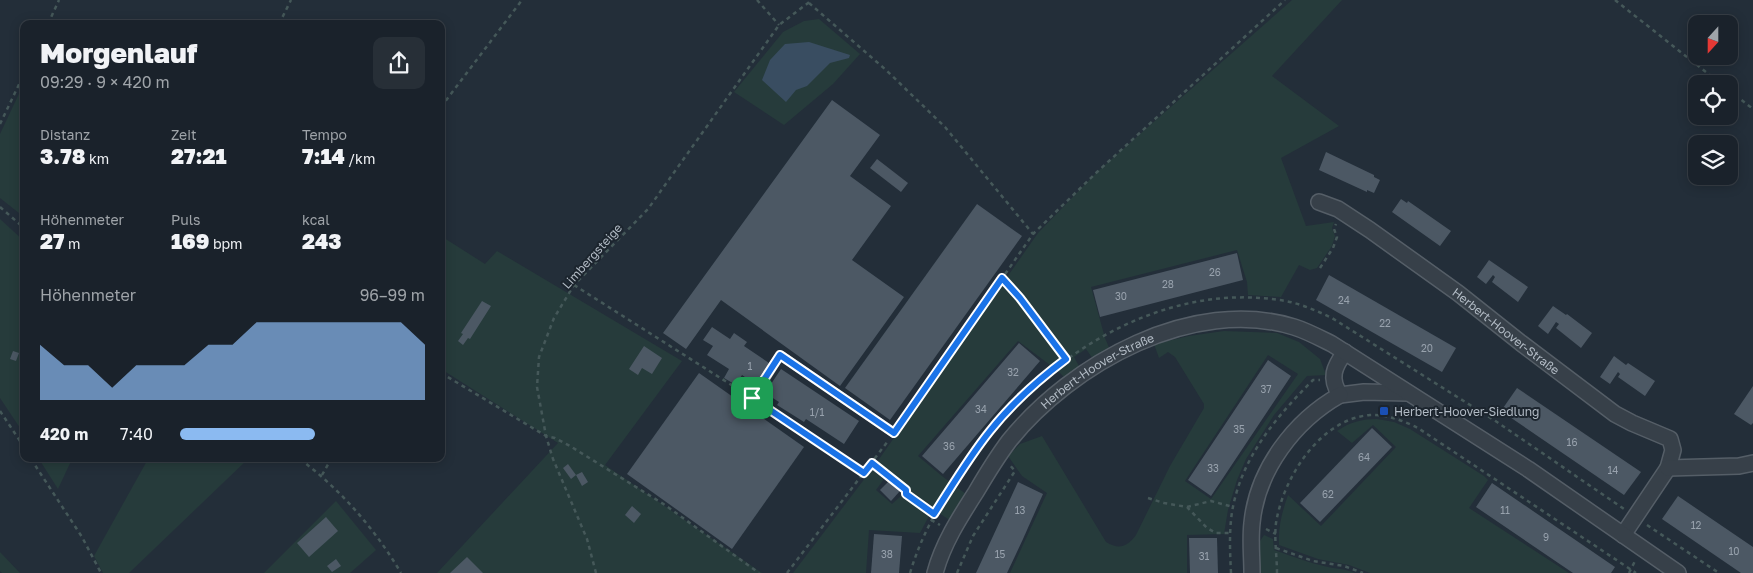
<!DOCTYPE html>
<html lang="de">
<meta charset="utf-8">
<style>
:root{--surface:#1a222b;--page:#272f37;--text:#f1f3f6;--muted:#9fa4a9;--line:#383f47;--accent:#8bbaf1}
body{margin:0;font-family:"Golos Text",sans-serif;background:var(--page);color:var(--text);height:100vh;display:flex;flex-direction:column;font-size:19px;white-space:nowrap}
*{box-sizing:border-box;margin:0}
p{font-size:16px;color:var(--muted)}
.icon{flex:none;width:28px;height:28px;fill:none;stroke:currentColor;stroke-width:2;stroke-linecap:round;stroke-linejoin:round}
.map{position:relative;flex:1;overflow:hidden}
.sheet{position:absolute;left:20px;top:20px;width:425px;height:442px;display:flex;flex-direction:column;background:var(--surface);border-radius:10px;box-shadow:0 2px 12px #0003,0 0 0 1px var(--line)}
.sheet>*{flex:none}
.needle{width:32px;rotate:201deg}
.buttons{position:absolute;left:1688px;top:15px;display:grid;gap:10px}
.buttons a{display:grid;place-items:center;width:50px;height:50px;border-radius:10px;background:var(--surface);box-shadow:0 2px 12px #0003,0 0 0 1px var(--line);font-size:25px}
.pin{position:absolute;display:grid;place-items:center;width:42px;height:42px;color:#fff;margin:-21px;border-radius:10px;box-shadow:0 2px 8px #0006}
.round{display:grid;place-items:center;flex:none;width:52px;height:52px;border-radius:10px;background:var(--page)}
.headline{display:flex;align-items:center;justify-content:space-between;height:85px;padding:0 20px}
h1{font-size:28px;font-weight:800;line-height:38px}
.stats{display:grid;grid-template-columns:repeat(3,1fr);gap:8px;height:85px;padding:5px 20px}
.stats div{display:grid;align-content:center}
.stats b{font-size:21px;font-weight:800}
.stats small{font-size:14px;font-weight:400}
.stats p{font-size:14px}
.chart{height:140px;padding:10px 20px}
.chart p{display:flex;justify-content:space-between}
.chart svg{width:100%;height:90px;margin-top:5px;fill:var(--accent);opacity:.7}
ul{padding:0 20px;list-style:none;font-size:16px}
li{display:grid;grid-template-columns:80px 60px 1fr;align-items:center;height:38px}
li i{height:12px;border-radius:6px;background:var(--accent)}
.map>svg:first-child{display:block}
.green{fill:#263b3b;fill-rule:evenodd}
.water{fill:#394d61}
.building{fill:#4c5864}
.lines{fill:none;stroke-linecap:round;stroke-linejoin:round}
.service-casing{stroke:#555e67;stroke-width:10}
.minor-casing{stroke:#555e67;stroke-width:18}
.path{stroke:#455859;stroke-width:2.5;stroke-dasharray:4 4;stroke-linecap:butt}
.service{stroke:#374049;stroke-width:8}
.minor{stroke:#374049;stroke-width:15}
.route-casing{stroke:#fff;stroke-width:10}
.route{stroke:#1a73e8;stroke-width:6}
.transit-dot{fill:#1a4fb4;stroke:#1c252e;stroke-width:2}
.labels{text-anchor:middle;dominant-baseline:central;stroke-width:4;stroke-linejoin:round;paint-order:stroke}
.number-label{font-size:10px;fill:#98a2ad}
.street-label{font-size:12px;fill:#b2bbc5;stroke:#1c252e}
.poi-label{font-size:12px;fill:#b2bbc5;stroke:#1c252e;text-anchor:start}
</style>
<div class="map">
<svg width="1753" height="573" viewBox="0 0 1753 573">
<rect width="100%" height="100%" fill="#232e39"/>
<!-- green -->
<g class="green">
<path d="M1292,0H1342L1272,76L1339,126L1281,158L1306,226L1334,222L1332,228L1335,236L1332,246L1317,268L1310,270L1299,265L1281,297L1248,295L1247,282L1237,250L1091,287L1105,338L1110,350L1093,359L1086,349L1074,357L1080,368L1066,379L1058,371L1018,341L918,456L942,476L966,494L951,521L909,493L908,489L877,462L1038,233L1097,172Z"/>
<path d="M819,19L860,54L833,84L784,125L734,92L783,32L804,21Z"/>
<path d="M24,83V217L0,198V134Z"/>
<path d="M0,219L24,241V434L0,398Z"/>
<path d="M441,236L485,264L497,251L682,361L605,465L762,573H437L558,443L441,369Z"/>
<path d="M1224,331L1277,333L1299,342L1320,359L1326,375L1307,376L1274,415L1246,459L1237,480L1228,510L1224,534L1187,535V573H1010L1047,493L1022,476L1008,456L1020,444L1042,436L1106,542C1119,550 1127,547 1136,535L1170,466L1204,408V404L1175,357L1168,352L1159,358L1154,344L1189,336ZM1268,355L1298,374L1211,499L1185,481Z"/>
<path d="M1377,419L1394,422L1410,429L1484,476L1488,480L1469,508L1569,573H1370L1349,565L1318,559L1279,545C1278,527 1282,512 1288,495L1321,526L1396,447L1373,425L1352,443L1337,431C1350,422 1362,419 1377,419Z"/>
<path d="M39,459H72L58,489Z"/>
<path d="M148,459H248L129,573H103L94,556Z"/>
<path d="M872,469L884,479L876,490L892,504L902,495L930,514L920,533L869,530L866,573H793Z"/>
<path d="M336,501L376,550L350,573H264Z"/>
<path d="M1264,535L1273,539L1274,550C1292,556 1309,563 1328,567C1337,569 1346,569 1355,573H1260V541Z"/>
<path d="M0,552L20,573H2L0,571Z"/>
</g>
<!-- water -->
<path class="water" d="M809,42L850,55L849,58L830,63L807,86L796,90L786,102L762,80L770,60L785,44Z"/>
<!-- building -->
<g class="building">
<path d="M832,100L880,135L850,176L891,206L852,260L904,297L840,386L721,300L686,349L663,333Z"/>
<path d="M1326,152L1374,175V177L1380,180L1374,193L1367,190V192L1319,170Z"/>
<path d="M877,159L908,183L901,192L870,168Z"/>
<path d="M1401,199L1407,203L1408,201L1451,231L1440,246L1392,212Z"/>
<path d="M977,204L1022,236L890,420L845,388Z"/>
<path d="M1237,253L1243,280L1100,317L1093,290Z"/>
<path d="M1489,260L1528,287L1518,302L1492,282L1495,277L1493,275L1486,284L1477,277Z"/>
<path d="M1329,275L1456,348L1442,372L1316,300Z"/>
<path d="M482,301L491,306L470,339L468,338L463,345L458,341L463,334L461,333Z"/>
<path d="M1553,306L1566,315L1567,314L1592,333L1581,348L1556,328L1559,324L1556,322L1548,334L1538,326Z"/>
<path d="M712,327L730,339L734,333L747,342L744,346L769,363L755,384L742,375L736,385L724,378L729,369L707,355L713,346L703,340Z"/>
<path d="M1019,343L1040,361L943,474L922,456Z"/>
<path d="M644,346L662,358L652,374L642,368L638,375L629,369Z"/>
<path d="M13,351L19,353L16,361L10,359Z"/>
<path d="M1614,356L1626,365L1628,363L1655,381L1645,396L1618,377L1620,374L1618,372L1610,384L1600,377Z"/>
<path d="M1268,360L1291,376L1211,496L1188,480Z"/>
<path d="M781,369L859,421L844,444L806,419L804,422L777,405L779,402L765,393Z"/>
<path d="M699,373L804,447L732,549L627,474Z"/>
<path d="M1753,386V423L1751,425L1734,414Z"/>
<path d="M1517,388L1641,472L1624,495L1501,411Z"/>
<path d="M1372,428L1392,447L1320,522L1300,503Z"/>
<path d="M568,464L576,475L571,479L563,468Z"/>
<path d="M582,472L588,482L582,486L576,475Z"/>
<path d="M889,481L900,491L891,501L880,490Z"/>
<path d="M1018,482L1043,494L1023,539L1007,573H976Z"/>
<path d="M1492,483L1615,567L1611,573H1573L1476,507Z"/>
<path d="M1678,496L1753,547V573H1741L1662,519Z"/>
<path d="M632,506L641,514L634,523L625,515Z"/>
<path d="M326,517L338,531L309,557L297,543Z"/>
<path d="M874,534L902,536L899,573H871Z"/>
<path d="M1189,538H1217L1218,573H1190Z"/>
<path d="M467,557L483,573H450Z"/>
<path d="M336,559L341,566L332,572L327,566Z"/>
</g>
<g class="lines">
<defs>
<path id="service" d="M753,398L780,355L894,433"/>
<g id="minor">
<path id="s1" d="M1319,202L1338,209L1370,230L1458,293L1521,343L1615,414L1632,423L1670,439L1673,450L1668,468L1623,535"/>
<path d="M1345,352C1334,367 1329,378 1340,395L1364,392L1408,393"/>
<path d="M1668,468L1739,466L1753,463"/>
<path id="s2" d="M935,573C943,543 960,517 976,492C986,475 997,457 1009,441C1072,363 1193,296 1294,327C1307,331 1320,338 1332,344L1528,469L1678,573"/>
<path d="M1252,573C1252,556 1250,540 1252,523C1257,470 1294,421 1340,395"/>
</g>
</defs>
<!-- service casing -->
<use href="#service" class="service-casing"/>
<!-- minor casing -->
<use href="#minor" class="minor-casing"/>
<!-- path -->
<g class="path">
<path d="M757,0L779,25"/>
<path d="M1615,0L1721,84"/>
<path d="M809,3L886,70L945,127L1033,234"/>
<path d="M48,24L59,0"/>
<path d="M279,24L291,0"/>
<path d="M1729,90L1753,109"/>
<path d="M441,107L522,0"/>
<path d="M0,124L24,74"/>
<path d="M0,207L24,228"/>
<path d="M1320,268L1333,248L1337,237L1334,229L1336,224"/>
<path d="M1002,278L1020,298L1066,359"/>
<path d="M574,285L744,393"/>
<path d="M441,373L546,436L555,438L570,446L665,505L759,573"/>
<path d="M761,404L864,473"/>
<path d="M0,411L24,447"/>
<path d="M900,425L1033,234L1097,172L1285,0"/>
<path d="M31,459L82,537L101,573"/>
<path d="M300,459C341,490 375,529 401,573"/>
<path d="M872,463L906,490V494L933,514"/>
<path d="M322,475L331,459"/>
<path d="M1148,498L1164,503L1187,507L1207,528L1216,533H1230"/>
<path d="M1187,507L1211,501L1233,507"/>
<path d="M931,520L940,525"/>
<path d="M1647,525L1719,573"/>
<path d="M1266,529L1276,534"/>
<path d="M1276,548L1313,561L1344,566L1363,573"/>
<path d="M596,573L587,539L553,459L546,436L537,387L539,357L554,318L574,285L648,209L779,25L812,0"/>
<path d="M787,573L888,441"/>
<path d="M910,573C921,537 936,510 957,478C969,458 982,438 999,420C1069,343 1171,284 1279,300C1297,302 1315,310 1332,318L1497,422L1624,509"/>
<path d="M957,573L973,536L1015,471L1009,464"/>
<path d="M1231,573C1230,553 1229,532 1232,512C1241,458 1276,417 1313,380H1320"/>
<path d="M1277,573C1277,557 1274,539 1276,523C1283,478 1320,419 1370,415C1386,414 1404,421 1418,428L1636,573"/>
<path d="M1629,573L1635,561"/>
</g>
<!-- service -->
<use href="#service" class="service"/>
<!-- minor -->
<use href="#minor" class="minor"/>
</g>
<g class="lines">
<defs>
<path id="route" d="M1002,278L1020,298L1066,359C1038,380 1012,403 990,431C969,457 952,486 934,514L906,494V490L872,463L864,473L752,398L780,355L894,433Z"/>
</defs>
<!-- route casing -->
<use href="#route" class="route-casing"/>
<!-- route -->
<use href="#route" class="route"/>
</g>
<!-- markers -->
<rect class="transit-dot" x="1379" y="406" width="10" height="10" rx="2.5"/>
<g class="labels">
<!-- number labels -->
<g class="number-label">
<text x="1215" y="272">26</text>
<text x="1168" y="284">28</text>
<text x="1121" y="296">30</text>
<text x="1344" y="300">24</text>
<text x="1385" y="323">22</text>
<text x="1427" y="348">20</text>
<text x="750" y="366">1</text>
<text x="1013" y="372">32</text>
<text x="1266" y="389">37</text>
<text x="981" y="409">34</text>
<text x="817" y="412">1/1</text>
<text x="1239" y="429">35</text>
<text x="1572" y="442">16</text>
<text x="949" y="446">36</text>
<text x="1364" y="457">64</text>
<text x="1213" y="468">33</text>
<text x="1613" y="470">14</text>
<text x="1328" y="494">62</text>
<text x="1020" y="510">13</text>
<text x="1505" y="510">11</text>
<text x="1696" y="525">12</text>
<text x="1546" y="537">9</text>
<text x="1734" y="551">10</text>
<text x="887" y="554">38</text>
<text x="1000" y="554">15</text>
<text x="1204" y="556">31</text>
</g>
<!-- street labels -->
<g class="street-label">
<text transform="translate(592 256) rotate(-48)">Limbergsteige</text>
<text stroke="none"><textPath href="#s1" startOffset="228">Herbert-Hoover-Straße</textPath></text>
<text stroke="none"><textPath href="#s2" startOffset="266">Herbert-Hoover-Straße</textPath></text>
</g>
<!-- poi labels -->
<g class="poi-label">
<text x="1394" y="411">Herbert-Hoover-Siedlung</text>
</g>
</g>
</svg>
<div class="buttons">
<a><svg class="needle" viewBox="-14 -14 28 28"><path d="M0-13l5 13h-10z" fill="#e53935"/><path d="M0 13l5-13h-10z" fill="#9fa4a9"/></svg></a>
<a><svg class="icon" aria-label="locate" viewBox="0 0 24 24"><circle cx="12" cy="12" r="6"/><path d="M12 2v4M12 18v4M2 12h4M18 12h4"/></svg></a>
<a><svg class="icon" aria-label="layers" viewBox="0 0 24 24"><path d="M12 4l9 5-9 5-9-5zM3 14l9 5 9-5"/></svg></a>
</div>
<div class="pin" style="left:752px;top:398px;background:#1e9e55"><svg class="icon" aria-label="arrive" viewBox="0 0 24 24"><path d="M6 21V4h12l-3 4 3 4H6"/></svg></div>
<section class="sheet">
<div class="headline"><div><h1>Morgenlauf</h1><p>09:29 · 9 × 420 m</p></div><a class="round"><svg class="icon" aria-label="share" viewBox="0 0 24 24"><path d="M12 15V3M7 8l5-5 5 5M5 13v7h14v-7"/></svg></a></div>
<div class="stats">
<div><p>Distanz</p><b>3.78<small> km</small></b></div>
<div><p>Zeit</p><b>27:21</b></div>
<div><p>Tempo</p><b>7:14<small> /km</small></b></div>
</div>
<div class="stats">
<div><p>Höhenmeter</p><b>27<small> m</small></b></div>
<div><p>Puls</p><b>169<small> bpm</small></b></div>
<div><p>kcal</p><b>243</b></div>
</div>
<div class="chart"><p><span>Höhenmeter</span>96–99 m</p>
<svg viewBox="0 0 160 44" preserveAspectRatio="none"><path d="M0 44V17L10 27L20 27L30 38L40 27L50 27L60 27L70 17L80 17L90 6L100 6L110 6L120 6L130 6L140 6L150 6L160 17V44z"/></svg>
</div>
<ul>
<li><b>420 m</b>7:40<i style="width:55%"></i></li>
</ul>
</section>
</div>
